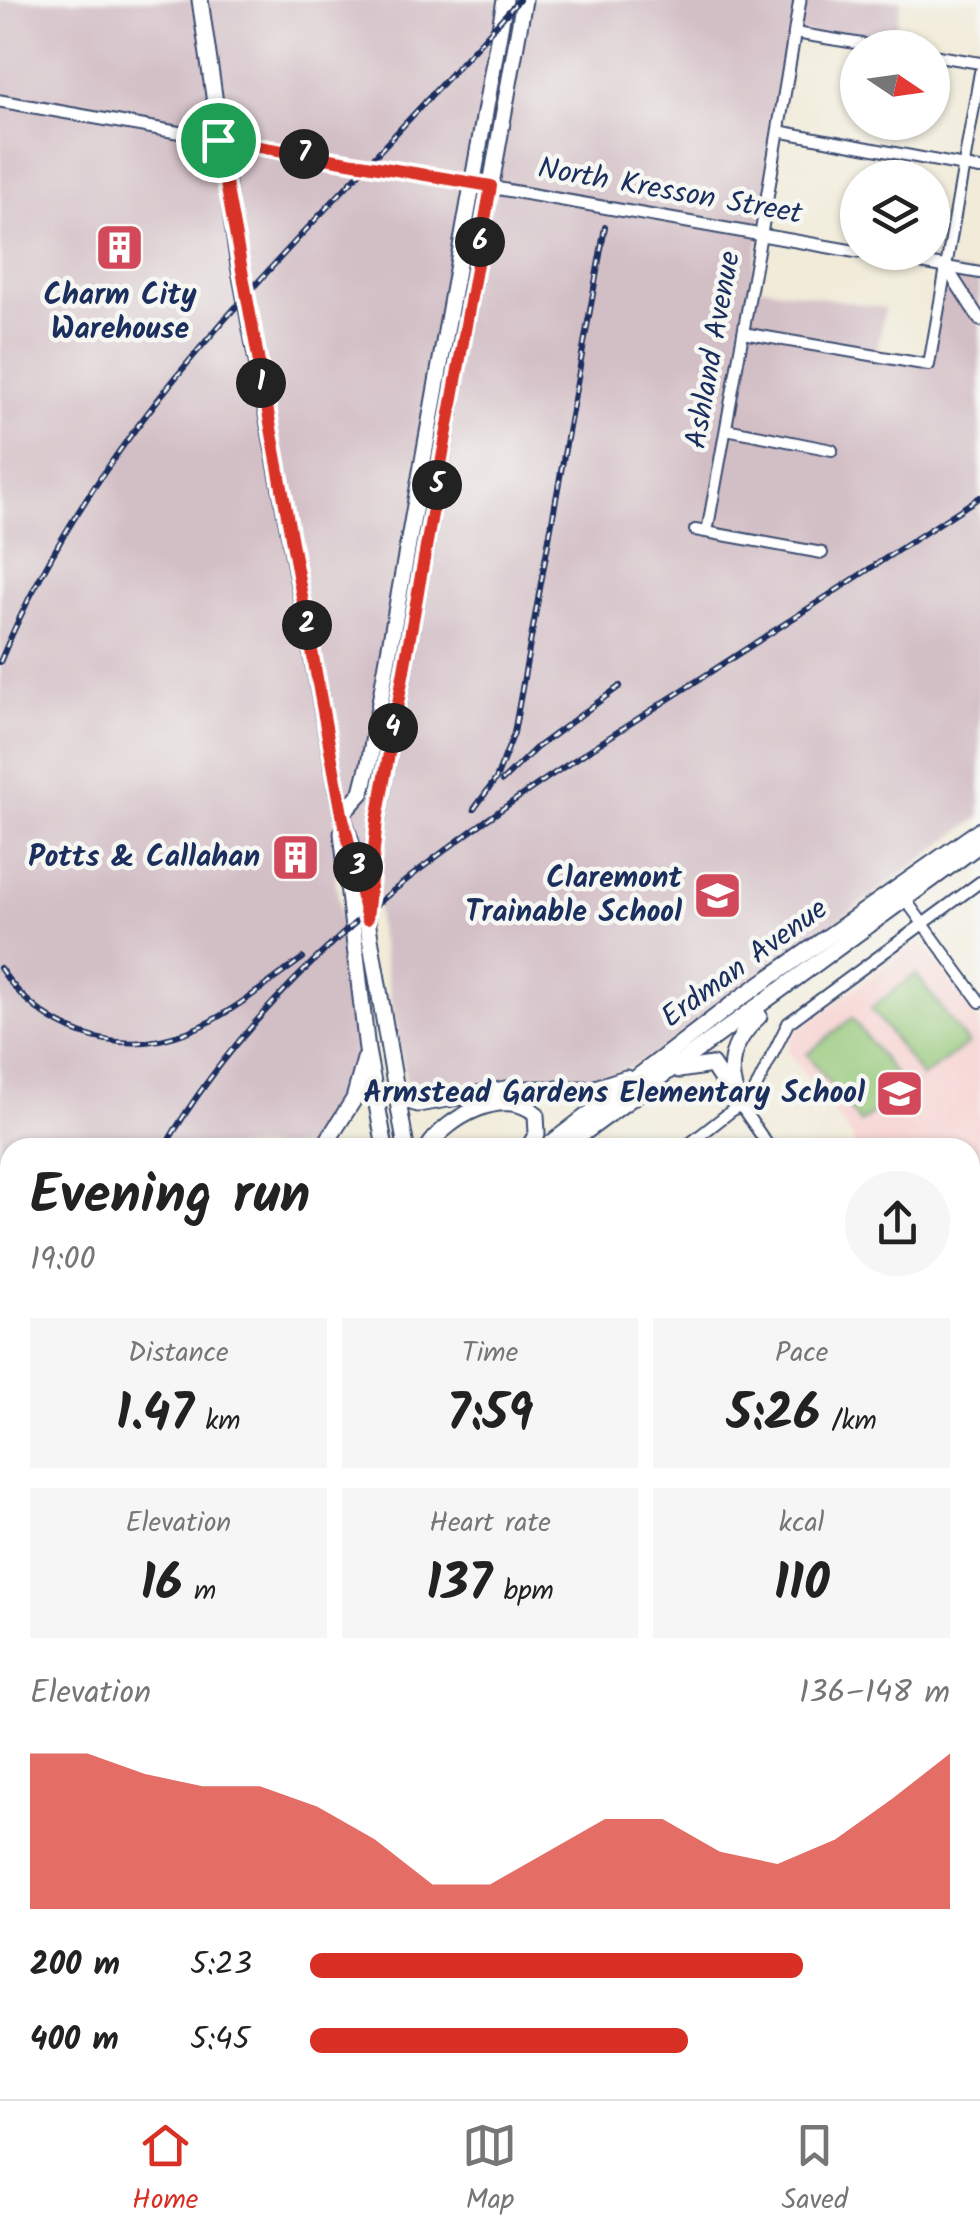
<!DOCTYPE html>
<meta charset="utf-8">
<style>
:root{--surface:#fff;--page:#f6f6f6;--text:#222;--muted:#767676;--line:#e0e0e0;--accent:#d93025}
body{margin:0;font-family:Kalam,sans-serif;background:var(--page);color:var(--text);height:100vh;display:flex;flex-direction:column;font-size:38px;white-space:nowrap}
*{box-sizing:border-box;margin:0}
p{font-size:32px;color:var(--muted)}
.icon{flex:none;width:55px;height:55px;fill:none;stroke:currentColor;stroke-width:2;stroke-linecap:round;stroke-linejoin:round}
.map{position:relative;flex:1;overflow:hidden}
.drawer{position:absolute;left:0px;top:1138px;width:980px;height:962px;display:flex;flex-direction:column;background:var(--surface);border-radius:30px 30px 0 0;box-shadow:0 2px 8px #0004}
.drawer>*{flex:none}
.needle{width:65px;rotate:103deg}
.tools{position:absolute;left:840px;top:30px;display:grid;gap:20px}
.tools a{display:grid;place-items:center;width:110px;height:110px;border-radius:50%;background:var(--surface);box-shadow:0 2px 8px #0004;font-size:50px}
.pin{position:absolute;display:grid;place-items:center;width:85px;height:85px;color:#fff;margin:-42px;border:5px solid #fff;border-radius:50%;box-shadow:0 2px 10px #0007}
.km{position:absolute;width:50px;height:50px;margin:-25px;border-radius:50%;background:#222;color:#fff;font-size:28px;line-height:50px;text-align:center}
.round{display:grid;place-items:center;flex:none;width:105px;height:105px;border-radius:52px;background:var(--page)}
.headline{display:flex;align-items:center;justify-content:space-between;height:170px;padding:0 30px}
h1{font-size:55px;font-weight:600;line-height:75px}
.metrics{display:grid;grid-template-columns:repeat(3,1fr);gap:15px;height:170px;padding:10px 30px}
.metrics div{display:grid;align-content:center;border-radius:0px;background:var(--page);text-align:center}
.metrics b{font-size:50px;font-weight:600}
.metrics small{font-size:28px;font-weight:400}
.metrics p{font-size:28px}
.chart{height:280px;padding:20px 30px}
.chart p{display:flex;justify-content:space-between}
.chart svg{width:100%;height:180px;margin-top:10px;fill:var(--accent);opacity:.7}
ul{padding:0 30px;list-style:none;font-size:32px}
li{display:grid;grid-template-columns:160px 120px 1fr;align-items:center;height:75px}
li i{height:25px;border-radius:12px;background:var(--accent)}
.dock{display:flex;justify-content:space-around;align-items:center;height:140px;border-top:2px solid var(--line);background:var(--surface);font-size:28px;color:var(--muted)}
.dock a{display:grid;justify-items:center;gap:5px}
.dock .on{color:var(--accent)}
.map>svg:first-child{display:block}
.built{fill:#f7d0cf}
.industrial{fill:#d2bec5}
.green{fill:#94c778;stroke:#587b6b;stroke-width:2.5}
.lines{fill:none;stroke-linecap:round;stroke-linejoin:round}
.minor-casing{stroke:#3b4b70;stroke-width:14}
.tertiary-casing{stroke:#3b4b70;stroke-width:15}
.primary-casing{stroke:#3b4b70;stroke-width:19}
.motorway-casing{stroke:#3b4b70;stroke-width:21}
.minor{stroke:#fff;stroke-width:10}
.tertiary{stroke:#fff;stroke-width:11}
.primary{stroke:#fff;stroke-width:15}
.motorway{stroke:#fff;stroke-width:18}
.rail-casing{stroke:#1b2f5e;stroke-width:6}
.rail{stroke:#f6f6f2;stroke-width:2.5;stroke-dasharray:8;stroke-linecap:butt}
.route-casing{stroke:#fff;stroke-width:20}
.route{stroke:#d93025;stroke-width:12}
.labels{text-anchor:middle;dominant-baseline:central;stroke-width:9;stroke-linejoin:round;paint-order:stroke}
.street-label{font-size:30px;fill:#1b2f5e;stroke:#f6f6f2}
.poi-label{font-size:30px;font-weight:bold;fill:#1b2f5e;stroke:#f6f6f2;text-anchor:end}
</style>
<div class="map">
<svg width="980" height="2099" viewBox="0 0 980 2099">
<rect width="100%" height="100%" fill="#f6f6f2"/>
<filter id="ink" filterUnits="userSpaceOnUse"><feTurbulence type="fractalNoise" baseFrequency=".01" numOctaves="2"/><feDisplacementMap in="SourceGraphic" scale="20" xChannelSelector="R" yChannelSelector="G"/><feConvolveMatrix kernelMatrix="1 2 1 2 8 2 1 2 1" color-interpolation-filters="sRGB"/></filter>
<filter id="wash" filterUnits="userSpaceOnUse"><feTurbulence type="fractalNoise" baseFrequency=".0048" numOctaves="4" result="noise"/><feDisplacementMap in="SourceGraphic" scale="40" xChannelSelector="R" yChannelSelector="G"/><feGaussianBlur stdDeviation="2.25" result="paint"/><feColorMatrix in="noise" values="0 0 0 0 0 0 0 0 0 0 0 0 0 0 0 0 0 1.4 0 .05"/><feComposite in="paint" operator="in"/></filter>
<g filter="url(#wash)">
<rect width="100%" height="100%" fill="#f1ebd8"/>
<!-- built -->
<path class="built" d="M921,940L980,1022V1239L970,1241V1148L854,1147L853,1138L787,1050L795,1031Z"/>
<!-- industrial -->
<g class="industrial">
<path d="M0,0H901L893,47L796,31L751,285L885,308L876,356L928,364L944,268L980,274V817L649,1058L603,1080L506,1082L423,1095L408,1092L378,926L377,871L335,874L356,1032V1074L315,1147L10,1148V2090H258L259,2099H0Z"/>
<path d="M314,2090H522L523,2099H315Z"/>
<path d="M566,2090H781L792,2099H567Z"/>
</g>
<!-- green -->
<g class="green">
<path d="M916,974L968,1044L922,1077L871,1008Z"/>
<path d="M852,1018L905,1088L860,1123L807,1054Z"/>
<path d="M980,1909V2094L970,2086V1915Z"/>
</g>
</g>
<g filter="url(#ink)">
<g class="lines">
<defs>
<g id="minor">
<path d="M795,33L886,48"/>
<path d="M932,55L980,63"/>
<path d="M778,131L980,169"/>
<path d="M946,267L980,273"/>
<path d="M743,333L929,365L980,72"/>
<path d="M726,429L832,450"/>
<path d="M695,530L822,553"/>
<path d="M707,532L761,234"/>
<path d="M905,899L980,1002"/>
<path d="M740,1105L770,1148"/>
<path d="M684,1148L753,1094L788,1023L980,882"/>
<path d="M970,1254L980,1253"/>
<path d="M970,1308L980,1307"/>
<path d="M970,1374L980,1372"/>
<path d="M970,1437L980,1435"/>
<path d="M970,1505L980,1503"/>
<path d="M970,1587H980"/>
<path d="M970,1650H980"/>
<path d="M970,1718H980"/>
<path d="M970,1824L980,1823"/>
</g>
<g id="tertiary">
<path d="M0,101L858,252"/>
<path d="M761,234L800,0"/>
<path d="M863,252L946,267L980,320"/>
</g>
<g id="primary">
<path d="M200,0L238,260L342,814L357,862L406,1148"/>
<path d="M342,814L362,792L369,764L505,0"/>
<path d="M342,833L367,1050L385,1148"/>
<path d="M369,892L377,821L524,0"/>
<path d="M679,1070L712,1065L727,1088"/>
<path d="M395,1089L405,1100L418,1104L506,1089H592L626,1078"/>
<path d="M740,1105C724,1069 730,1044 759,1016"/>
<path d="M323,1148L354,1099L365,1059"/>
<path d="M428,1148C446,1118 505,1085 536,1114L537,1134L528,1148"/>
<path d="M545,1148L739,999L980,830"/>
<path d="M563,1148L980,844"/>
<path d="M268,2090L270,2099"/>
<path d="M304,2090L305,2099"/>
<path d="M532,2090L533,2099"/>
<path d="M550,2090L551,2099"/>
</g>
<g id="motorway">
<path d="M0,1263L10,1273"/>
<path d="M0,1283L10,1292"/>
<path d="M857,2090L868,2099"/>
<path d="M910,2090L922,2099"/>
</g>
</defs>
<!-- minor casing -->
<use href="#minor" class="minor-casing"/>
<!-- tertiary casing -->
<use href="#tertiary" class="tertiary-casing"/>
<!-- primary casing -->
<use href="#primary" class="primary-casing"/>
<!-- motorway casing -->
<use href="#motorway" class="motorway-casing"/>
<!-- minor -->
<use href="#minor" class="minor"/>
<!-- tertiary -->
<use href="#tertiary" class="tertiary"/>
<!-- primary -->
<use href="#primary" class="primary"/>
<!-- motorway -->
<use href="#motorway" class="motorway"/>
<defs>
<g id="rail">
<path d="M0,662C72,488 190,354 317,218C385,146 452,73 519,0"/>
<path d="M502,781L536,748L620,686"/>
<path d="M474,809L496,779L514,733L605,227"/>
<path d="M0,968C40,1030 117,1060 187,1032C229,1016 266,984 303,958"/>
<path d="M164,1148C281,947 484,817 675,695C777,629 878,563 980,497"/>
<path d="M40,2090L42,2099"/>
</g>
</defs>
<!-- rail casing -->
<use href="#rail" class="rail-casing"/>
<!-- rail -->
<use href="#rail" class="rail"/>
</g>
</g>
<g class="lines" filter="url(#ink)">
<defs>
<path id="route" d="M218,140L491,186L377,820L367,919L342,814Z"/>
</defs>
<!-- route casing -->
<use href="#route" class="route-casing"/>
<!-- route -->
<use href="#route" class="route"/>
</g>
<!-- icons -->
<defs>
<symbol id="building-square" viewBox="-11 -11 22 22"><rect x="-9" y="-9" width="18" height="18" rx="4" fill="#d1495b" stroke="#f6f6f2"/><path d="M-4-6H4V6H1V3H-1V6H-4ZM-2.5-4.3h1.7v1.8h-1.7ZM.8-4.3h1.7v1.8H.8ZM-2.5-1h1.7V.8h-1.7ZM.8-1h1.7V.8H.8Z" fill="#fff"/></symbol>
<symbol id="school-square" viewBox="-11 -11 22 22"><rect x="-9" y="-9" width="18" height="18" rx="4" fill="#d1495b" stroke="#f6f6f2"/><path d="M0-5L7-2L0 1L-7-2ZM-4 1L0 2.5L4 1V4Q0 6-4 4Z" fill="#fff"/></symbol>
</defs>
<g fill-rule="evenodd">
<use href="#building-square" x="92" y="220" width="55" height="55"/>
<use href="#building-square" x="268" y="830" width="55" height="55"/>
<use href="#school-square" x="690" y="868" width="55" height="55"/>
<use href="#school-square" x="872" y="1066" width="55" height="55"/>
</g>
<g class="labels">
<!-- street labels -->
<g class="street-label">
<text transform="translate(670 192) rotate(10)">North Kresson Street</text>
<text transform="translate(714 350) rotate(-80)">Ashland Avenue</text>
<text transform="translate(745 964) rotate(-36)">Erdman Avenue</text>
</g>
<!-- poi labels -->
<g class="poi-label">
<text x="120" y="296" text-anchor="middle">Charm City<tspan x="120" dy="34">Warehouse</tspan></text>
<text x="260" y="858">Potts &amp; Callahan</text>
<text x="682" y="879">Claremont<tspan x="682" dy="34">Trainable School</tspan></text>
<text x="865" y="1094">Armstead Gardens Elementary School</text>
</g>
</g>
</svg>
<div class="tools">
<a><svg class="needle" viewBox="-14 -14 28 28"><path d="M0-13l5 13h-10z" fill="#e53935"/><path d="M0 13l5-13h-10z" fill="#767676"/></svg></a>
<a><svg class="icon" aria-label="layers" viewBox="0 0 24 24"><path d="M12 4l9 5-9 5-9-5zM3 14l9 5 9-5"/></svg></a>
</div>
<div class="pin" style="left:218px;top:140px;background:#1e9e55"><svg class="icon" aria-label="arrive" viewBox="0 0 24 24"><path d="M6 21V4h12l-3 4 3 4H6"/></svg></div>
<b class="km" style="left:261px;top:383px">1</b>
<b class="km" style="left:307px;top:625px">2</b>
<b class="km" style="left:358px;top:867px">3</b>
<b class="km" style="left:393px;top:728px">4</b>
<b class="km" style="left:437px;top:485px">5</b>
<b class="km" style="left:480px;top:242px">6</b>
<b class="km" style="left:304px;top:154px">7</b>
<section class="drawer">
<div class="headline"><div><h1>Evening run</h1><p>19:00</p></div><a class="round"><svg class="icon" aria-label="share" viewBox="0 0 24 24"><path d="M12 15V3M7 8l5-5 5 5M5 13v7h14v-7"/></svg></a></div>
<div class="metrics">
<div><p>Distance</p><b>1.47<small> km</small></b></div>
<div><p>Time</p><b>7:59</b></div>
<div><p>Pace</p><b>5:26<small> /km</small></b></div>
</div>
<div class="metrics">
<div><p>Elevation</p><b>16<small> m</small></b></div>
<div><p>Heart rate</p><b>137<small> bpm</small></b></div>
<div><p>kcal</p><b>110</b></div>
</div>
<div class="chart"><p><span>Elevation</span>136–148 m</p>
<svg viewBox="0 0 160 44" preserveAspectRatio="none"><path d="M0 44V6L10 6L20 11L30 14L40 14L50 19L60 27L70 38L80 38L90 30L100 22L110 22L120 30L130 33L140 27L150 17L160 6V44z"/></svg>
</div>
<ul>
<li><b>200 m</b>5:23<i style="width:77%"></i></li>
<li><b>400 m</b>5:45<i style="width:59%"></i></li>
</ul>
</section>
</div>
<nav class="dock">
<a class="on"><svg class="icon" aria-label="home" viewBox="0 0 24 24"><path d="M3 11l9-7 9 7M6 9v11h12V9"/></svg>Home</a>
<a><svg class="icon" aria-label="map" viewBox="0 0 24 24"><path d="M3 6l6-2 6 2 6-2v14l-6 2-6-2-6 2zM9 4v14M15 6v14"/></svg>Map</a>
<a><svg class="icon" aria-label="saved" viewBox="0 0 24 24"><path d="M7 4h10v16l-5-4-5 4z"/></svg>Saved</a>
</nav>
